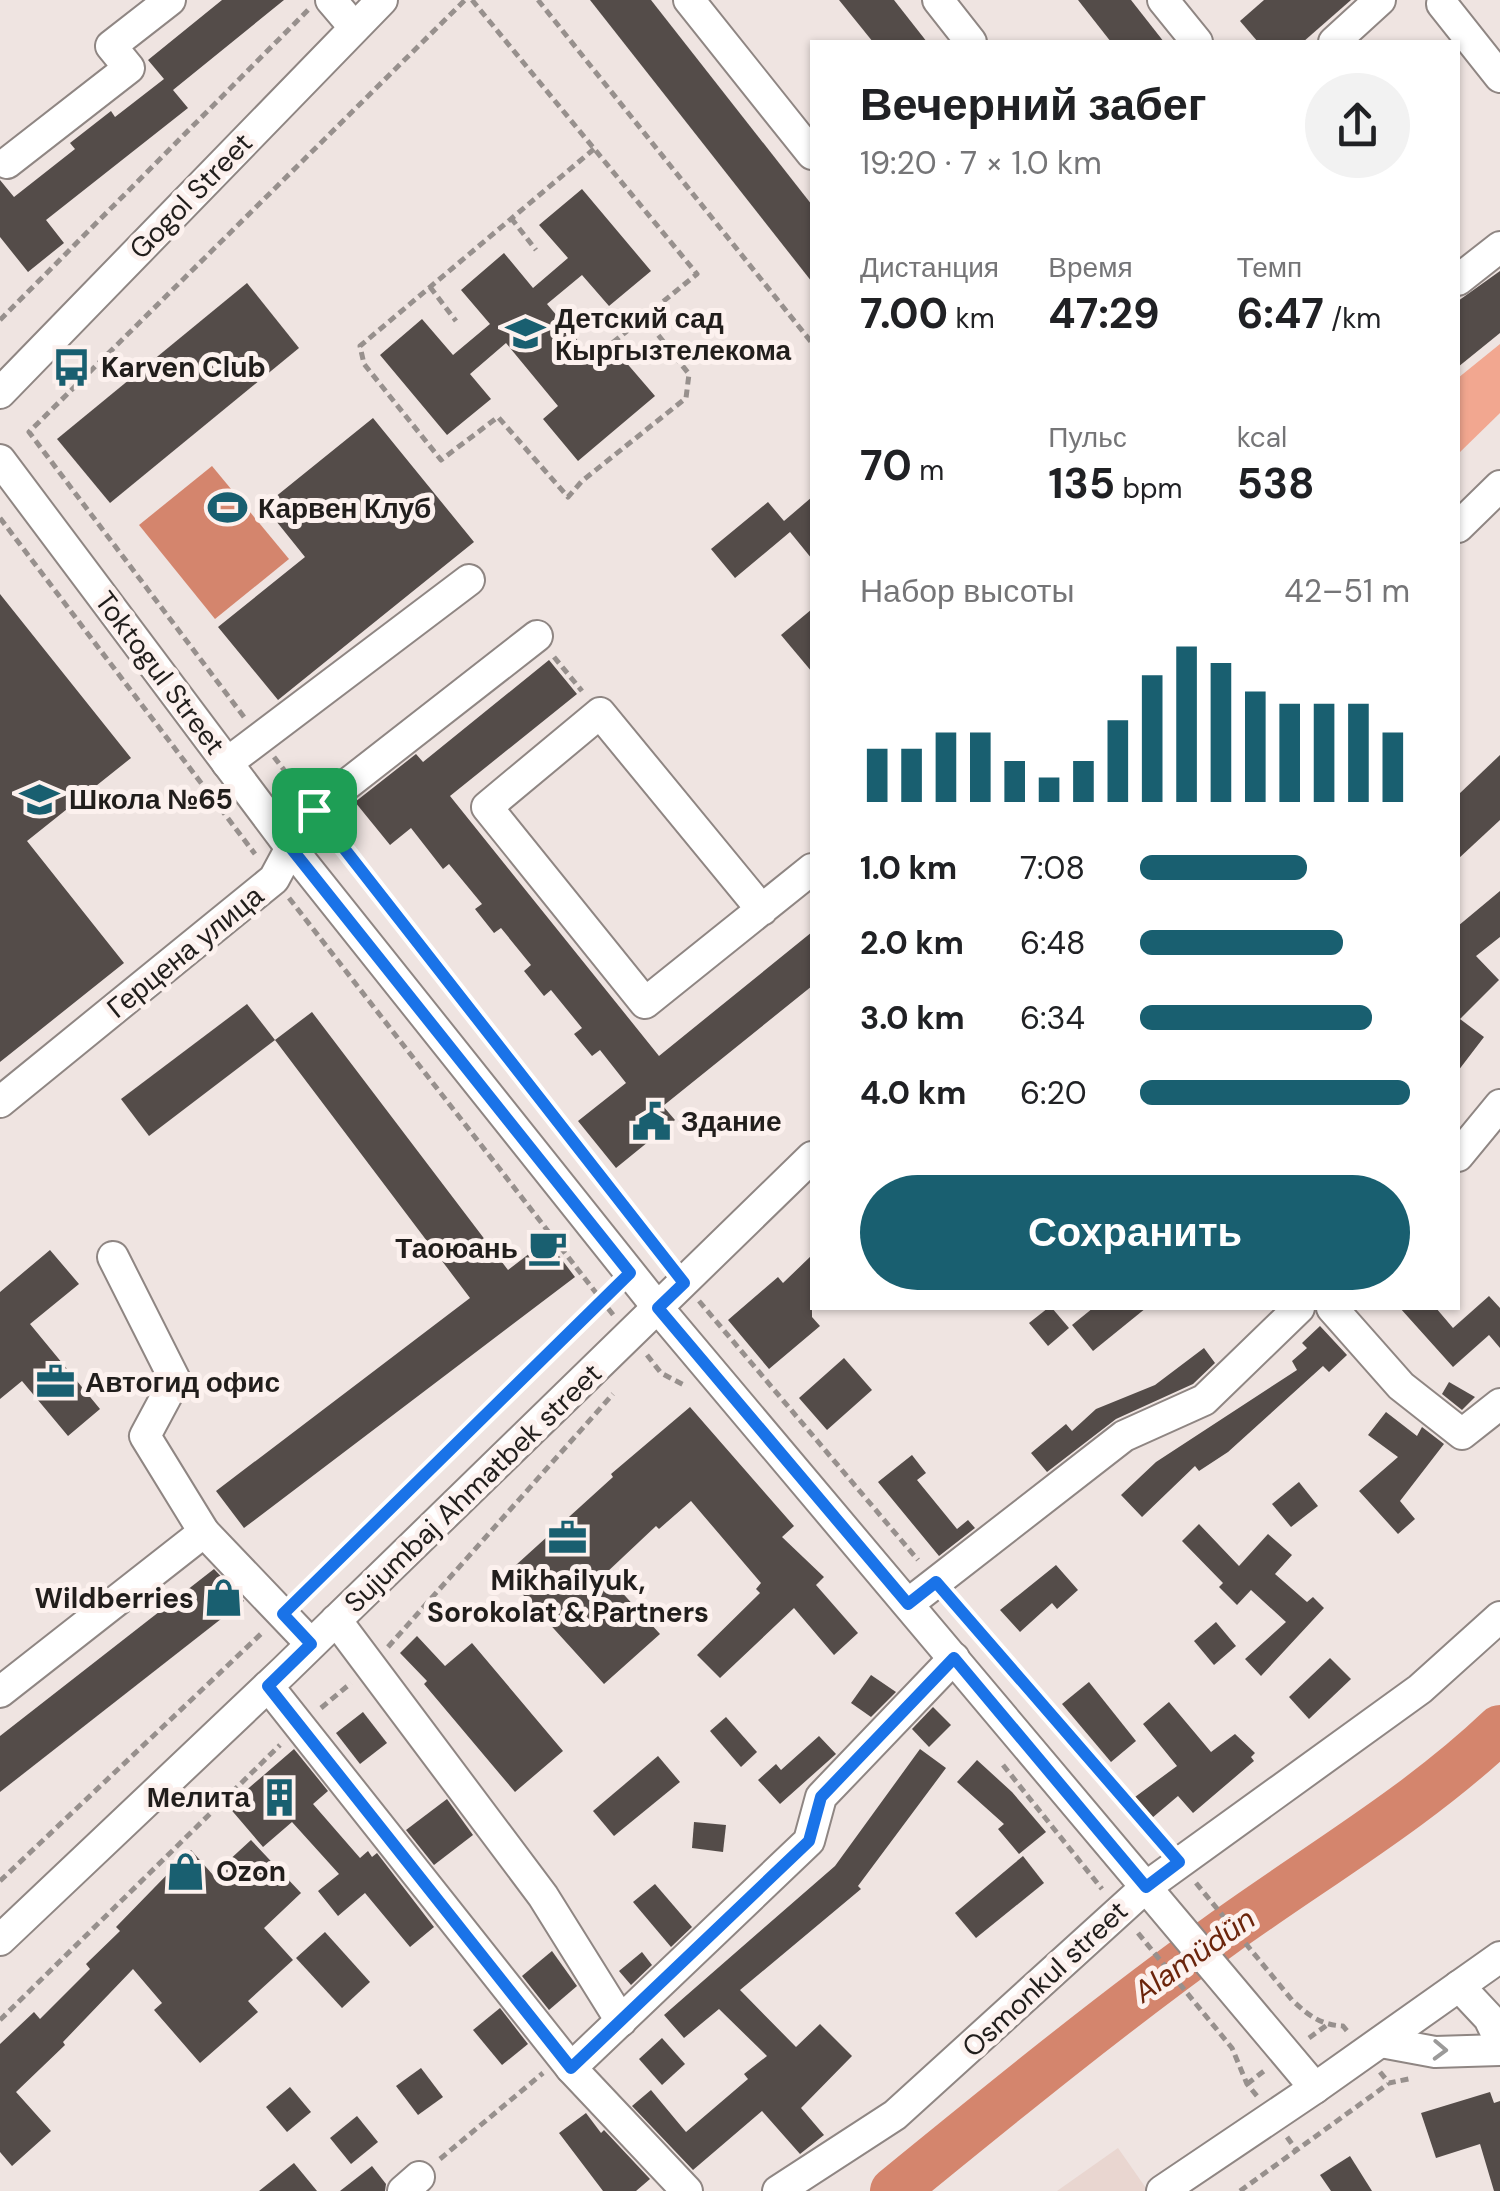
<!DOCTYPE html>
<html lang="ru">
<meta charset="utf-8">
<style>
:root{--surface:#fff;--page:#f2f2f2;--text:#202124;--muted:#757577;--accent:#195f70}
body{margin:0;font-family:"DM Sans",sans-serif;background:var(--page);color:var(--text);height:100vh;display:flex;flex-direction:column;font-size:38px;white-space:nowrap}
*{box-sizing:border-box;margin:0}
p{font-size:32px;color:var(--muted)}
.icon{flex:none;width:55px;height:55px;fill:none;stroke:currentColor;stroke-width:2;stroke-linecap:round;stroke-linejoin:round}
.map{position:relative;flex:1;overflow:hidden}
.drawer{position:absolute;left:810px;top:40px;width:650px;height:1270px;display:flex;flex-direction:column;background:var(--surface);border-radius:0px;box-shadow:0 2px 8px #0004}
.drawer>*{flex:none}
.pin{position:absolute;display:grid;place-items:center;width:85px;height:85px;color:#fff;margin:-42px;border-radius:20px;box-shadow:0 5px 15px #0006}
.round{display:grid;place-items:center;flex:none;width:105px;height:105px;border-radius:52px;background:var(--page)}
.head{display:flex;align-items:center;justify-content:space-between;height:170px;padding:0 50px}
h1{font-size:45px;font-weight:700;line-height:75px}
.stats{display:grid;grid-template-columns:repeat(3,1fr);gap:15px;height:170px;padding:10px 50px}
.stats div{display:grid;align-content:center}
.stats b{font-size:42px;font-weight:700}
.stats small{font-size:28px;font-weight:400}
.stats p{font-size:28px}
.chart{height:280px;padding:20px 50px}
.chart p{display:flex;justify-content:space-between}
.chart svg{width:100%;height:180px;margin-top:10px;stroke:var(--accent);stroke-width:6}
.primary-button{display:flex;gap:20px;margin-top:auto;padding:20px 50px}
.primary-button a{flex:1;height:115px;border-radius:60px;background:var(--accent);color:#fff;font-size:40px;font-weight:700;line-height:115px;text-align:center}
ul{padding:0 50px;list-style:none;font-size:32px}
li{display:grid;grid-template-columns:160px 120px 1fr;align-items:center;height:75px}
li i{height:25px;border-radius:12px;background:var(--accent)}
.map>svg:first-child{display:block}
.built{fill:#e9d6d0}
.green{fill:#f2a790}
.water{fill:#d4856d}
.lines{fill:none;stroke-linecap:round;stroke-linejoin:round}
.river{stroke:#d4856d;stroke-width:48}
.building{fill:#544c49}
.minor-casing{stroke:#8f8683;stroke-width:34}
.path{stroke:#97908d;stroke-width:5;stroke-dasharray:8 5;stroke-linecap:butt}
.minor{stroke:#fff;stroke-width:30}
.oneway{stroke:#9b9a99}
.route-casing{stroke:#fff;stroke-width:20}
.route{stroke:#1a73e8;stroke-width:12}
.labels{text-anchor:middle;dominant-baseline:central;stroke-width:10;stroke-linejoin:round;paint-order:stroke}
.street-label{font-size:28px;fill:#211e1c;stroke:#fcf1ee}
.poi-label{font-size:28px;font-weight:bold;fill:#211e1c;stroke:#fcf1ee;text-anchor:start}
.water-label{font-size:30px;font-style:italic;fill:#6b240b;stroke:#fcf1ee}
</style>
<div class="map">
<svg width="1500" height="2191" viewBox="0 0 1500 2191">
<rect width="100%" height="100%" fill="#efe4e1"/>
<!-- built -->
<path class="built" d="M1118,2148L1148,2191H1057Z"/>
<!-- green -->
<path class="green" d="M1500,344V413L1458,454V378Z"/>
<!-- water -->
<path class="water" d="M212,466L289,559L215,619L139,525Z"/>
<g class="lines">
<!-- river -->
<path class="river" d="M894,2191C1003,2102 1111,2014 1225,1932C1317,1866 1418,1807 1500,1729"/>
</g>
<!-- building -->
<g class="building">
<path d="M222,0H284L173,90L188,108L46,220L64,243L28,272L0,237V180L14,197L75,149L70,143L111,111L115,117L164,79L148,60Z"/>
<path d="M590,0H651L812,205V282Z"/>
<path d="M839,0H894L927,42H873Z"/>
<path d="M1078,0H1131L1164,42H1111Z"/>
<path d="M1264,0H1351L1303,42H1258L1240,21Z"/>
<path d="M582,189L651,271L609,306L582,275L547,304L601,368L618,353L655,396L578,461L543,419L558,406L506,343L470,374L491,399L447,435L380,355L422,319L453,355L490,324L461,290L504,253L533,288L568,258L539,225Z"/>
<path d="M1500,271V333L1458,367V301Z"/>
<path d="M247,283L299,348L110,503L57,439Z"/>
<path d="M373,418L474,542L278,700L218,627L305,557L264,506Z"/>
<path d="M812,497V559L790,532L735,578L711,549L768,502L784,521Z"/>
<path d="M0,594L131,758L27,841L124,963L0,1062Z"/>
<path d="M812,609V672L781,635Z"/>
<path d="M549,660L577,694L450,796L659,1056L812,932V986L663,1106L675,1120L616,1168L578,1121L626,1083L600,1050L592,1056L574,1034L582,1028L551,990L544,996L524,971L531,965L501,928L494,933L475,909L482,904L449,864L443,869L411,828L390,845L355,802L416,754L423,762Z"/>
<path d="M1500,755V820L1458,859V795Z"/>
<path d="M1500,891V937L1476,956L1499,980L1460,1019L1484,1037L1458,1071V926Z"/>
<path d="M247,1004L275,1040L149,1136L121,1099Z"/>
<path d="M312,1012L508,1270L547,1240L575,1277L244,1528L216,1491L470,1298L275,1040Z"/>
<path d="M50,1250L79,1284L30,1324L100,1409L68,1436L22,1381L0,1399V1292Z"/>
<path d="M812,1255V1317L820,1326L769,1369L728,1320L778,1277L783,1283Z"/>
<path d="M1489,1296L1500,1308V1348L1489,1335L1453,1367L1400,1308H1436L1453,1328Z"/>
<path d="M1048,1308H1052L1069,1328L1048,1346L1029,1323Z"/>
<path d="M1093,1308H1146L1093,1351L1072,1325Z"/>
<path d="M1320,1326L1347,1355L1329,1372L1323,1366L1228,1452L1199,1471L1195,1466L1142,1517L1121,1495L1156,1462L1297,1370L1292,1361L1307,1348L1302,1343Z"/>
<path d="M1204,1348L1215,1363L1193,1384L1116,1419L1047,1472L1031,1453L1066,1424L1072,1431L1096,1409L1155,1385Z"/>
<path d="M844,1358L872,1390L827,1430L799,1398Z"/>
<path d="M1449,1382L1475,1397L1462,1410L1442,1394Z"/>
<path d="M690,1407L794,1526L782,1537L824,1577L816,1585L858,1633L834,1655L794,1608L720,1678L697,1655L760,1593L756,1589L761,1583L691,1501L659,1529L656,1526L605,1574L660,1634L604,1684L505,1575L613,1477L611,1474Z"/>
<path d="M1386,1412L1417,1436L1422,1427L1444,1444L1400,1501L1415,1519L1398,1534L1359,1491L1398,1457L1368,1435Z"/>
<path d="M912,1455L926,1473L917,1480L957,1529L968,1520L975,1528L939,1556L878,1482Z"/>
<path d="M1299,1482L1318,1506L1291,1527L1272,1504Z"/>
<path d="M1199,1524L1239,1566L1268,1534L1292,1555L1275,1574L1307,1602L1313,1597L1324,1608L1261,1676L1245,1659L1286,1622L1251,1590L1237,1605L1219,1587L1223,1583L1182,1541Z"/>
<path d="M1056,1565L1078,1590L1057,1609L1052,1603L1020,1632L1000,1610Z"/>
<path d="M214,1569L244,1601L0,1792V1736Z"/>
<path d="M1216,1622L1236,1646L1214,1665L1194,1641Z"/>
<path d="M417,1636L445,1666L472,1643L563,1751L515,1792L424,1684L427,1681L400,1653Z"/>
<path d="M1330,1658L1351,1679L1309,1719L1289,1697Z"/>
<path d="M871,1675L896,1692L871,1717L851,1703Z"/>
<path d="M1089,1682L1136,1741L1111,1762L1062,1704Z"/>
<path d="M1169,1702L1211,1752L1235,1734L1255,1753L1251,1757L1254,1761L1193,1813L1178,1796L1152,1818L1135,1797L1177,1766L1143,1724Z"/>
<path d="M933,1707L951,1725L929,1747L912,1729Z"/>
<path d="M363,1712L387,1743L360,1764L336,1733Z"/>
<path d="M726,1717L757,1752L741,1767L710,1731Z"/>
<path d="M819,1736L836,1754L780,1804L758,1780L776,1764L781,1770Z"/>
<path d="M294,1749L328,1791L313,1804L360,1858L368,1851L372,1857L377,1853L434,1927L410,1947L365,1893L338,1916L318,1891L339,1874L292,1822L263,1847L228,1806Z"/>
<path d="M920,1749L946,1768L858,1886L861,1889L740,1990L796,2047L820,2024L852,2056L801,2108L824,2135L800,2154L762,2111L693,2170L632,2106L651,2090L686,2132L748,2079L744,2074L767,2056L719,2009L684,2038L664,2015L835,1866Z"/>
<path d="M658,1756L680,1782L614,1836L593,1811Z"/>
<path d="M977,1760L1012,1792L1046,1832L1019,1854L998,1829L1004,1824L957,1782Z"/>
<path d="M447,1799L473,1835L434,1865L406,1830Z"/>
<path d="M694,1822L726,1825L723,1852L692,1848Z"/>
<path d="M251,1840L301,1893L264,1928L293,1960L248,2001L258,2012L200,2063L154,2010L162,2003L133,1969L63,2042L65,2045L16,2092L51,2131L12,2166L0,2152V2044L34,2012L40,2019L90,1969L86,1964L120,1931L116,1927L191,1850L213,1875Z"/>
<path d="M1023,1856L1044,1883L976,1938L955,1913Z"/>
<path d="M655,1884L692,1927L671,1947L633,1902Z"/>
<path d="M325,1932L370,1982L342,2008L296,1958Z"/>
<path d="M552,1951L577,1986L549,2010L522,1976Z"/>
<path d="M642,1952L652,1965L631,1985L619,1971Z"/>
<path d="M500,2008L528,2044L502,2065L473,2030Z"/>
<path d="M662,2038L685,2064L662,2085L639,2059Z"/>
<path d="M421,2068L443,2097L418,2115L396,2086Z"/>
<path d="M290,2087L311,2112L287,2132L266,2107Z"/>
<path d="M1490,2092L1494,2103L1500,2101V2191H1494L1480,2144L1436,2158L1421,2113Z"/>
<path d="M586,2113L601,2133L604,2130L650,2179L636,2191H603L559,2133Z"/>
<path d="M357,2116L378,2142L351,2164L330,2138Z"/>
<path d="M1350,2156L1372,2191H1331L1320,2175Z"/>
<path d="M294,2163L317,2191H259Z"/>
<path d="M372,2166L386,2184L385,2191H340Z"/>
</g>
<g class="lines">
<defs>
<g id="minor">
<path d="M331,0L354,27"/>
<path d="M689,0L812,154"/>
<path d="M938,0L971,42"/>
<path d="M1163,0L1197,42"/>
<path d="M1442,4L1500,77"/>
<path d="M1334,42L1380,0"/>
<path d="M7,163L129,68L111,46L170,0"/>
<path d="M1458,280L1500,247"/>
<path d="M0,393L382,0"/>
<path d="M0,460L291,848L658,1308L1315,2088"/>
<path d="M1458,527L1500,486"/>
<path d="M227,763L469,580"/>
<path d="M762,910L600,713L487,807L645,1003L812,869"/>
<path d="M0,1102L274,879L309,814L537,636"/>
<path d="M1458,1156L1500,1105"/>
<path d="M113,1257L175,1380L145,1436L204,1532L311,1644"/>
<path d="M1332,1308L1401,1386L1462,1434L1500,1404"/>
<path d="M908,1604L1124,1436L1204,1400L1299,1308"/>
<path d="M336,1620L543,1896L621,2021"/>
<path d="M268,1686L571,2068L687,2191"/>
<path d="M0,1692L204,1532"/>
<path d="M0,1940L284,1671L812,1157"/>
<path d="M1459,1986L1489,2018L1500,2041"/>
<path d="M1381,2042L1435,2052L1500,2050"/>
<path d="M571,2068L809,1841L821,1797L954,1658"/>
<path d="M403,2191L419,2177"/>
<path d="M778,2191L895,2115L1146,1887L1420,1689L1500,1617"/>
<path d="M1162,2191L1315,2088L1500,1957"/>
</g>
</defs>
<!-- minor casing -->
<use href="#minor" class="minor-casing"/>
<!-- path -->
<g class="path">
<path d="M472,0L697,274L611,344"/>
<path d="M538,0L812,343"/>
<path d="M594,149L360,346L364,364L441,460L498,417L568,497L582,481L686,398L689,374L644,317"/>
<path d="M511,218L536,250"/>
<path d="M430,287L456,321"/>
<path d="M0,320L308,10"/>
<path d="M0,518L255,854"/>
<path d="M554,657L582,691"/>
<path d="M244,717L29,432L465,0"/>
<path d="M274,757L298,788"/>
<path d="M332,833L667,1261"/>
<path d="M289,898L614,1316"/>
<path d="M699,1301L918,1560"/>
<path d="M647,1355L661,1373L684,1385"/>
<path d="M300,1597L609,1292"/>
<path d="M955,1602L1163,1844"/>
<path d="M388,1647L613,1394"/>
<path d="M321,1708L351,1683"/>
<path d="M1003,1765L1102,1889"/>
<path d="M0,1881L263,1632"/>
<path d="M1196,1883L1292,2000C1309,2016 1321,2025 1343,2026L1348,2032"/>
<path d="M1138,1933L1232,2048L1247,2084L1257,2096"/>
<path d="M0,2020L280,1745"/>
<path d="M1309,2038L1327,2025"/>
<path d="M1380,2072L1389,2083L1413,2078"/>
<path d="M1247,2084L1264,2071"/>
<path d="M1287,2137L1297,2151"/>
<path d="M440,2159L543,2073"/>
<path d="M1240,2191L1388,2084"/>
</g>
<!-- minor -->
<use href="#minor" class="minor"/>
</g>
<!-- one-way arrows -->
<defs><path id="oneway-chevron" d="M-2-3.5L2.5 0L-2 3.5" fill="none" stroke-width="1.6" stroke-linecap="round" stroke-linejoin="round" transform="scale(2.5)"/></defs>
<use class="oneway" href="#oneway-chevron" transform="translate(1440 2050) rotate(2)"/>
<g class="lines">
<defs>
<path id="route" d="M314,810L684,1283L658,1308L908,1604L936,1582L1179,1862L1146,1887L954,1658L821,1797L809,1841L571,2068L268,1686L311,1644L283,1614L630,1273L291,848L309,814Z"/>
</defs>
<!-- route casing -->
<use href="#route" class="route-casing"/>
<!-- route -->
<use href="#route" class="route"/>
</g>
<!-- icons -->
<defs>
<symbol id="school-bare" viewBox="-9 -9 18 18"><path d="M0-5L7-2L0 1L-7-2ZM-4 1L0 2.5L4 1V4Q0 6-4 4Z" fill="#195f70" stroke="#fcf1ee" stroke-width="2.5" paint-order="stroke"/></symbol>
<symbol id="bus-bare" viewBox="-9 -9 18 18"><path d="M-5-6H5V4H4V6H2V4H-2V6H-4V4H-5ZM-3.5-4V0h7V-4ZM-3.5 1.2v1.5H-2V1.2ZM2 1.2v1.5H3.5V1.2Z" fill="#195f70" stroke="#fcf1ee" stroke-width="2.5" paint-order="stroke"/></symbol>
<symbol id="stadium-bare" viewBox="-9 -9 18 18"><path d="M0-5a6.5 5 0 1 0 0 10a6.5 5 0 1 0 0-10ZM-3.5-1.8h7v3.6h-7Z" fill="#195f70" stroke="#fcf1ee" stroke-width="2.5" paint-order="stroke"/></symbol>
<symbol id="civic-bare" viewBox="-9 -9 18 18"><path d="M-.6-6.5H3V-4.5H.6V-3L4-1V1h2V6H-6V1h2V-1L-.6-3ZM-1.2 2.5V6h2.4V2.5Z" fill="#195f70" stroke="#fcf1ee" stroke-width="2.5" paint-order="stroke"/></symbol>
<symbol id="cafe-bare" viewBox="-9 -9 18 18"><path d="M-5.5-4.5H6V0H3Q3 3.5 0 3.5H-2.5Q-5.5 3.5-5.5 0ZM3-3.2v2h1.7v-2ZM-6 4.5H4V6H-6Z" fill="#195f70" stroke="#fcf1ee" stroke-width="2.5" paint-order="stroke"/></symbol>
<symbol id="office-bare" viewBox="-9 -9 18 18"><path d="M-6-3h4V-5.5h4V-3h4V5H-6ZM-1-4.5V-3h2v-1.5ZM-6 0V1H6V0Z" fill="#195f70" stroke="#fcf1ee" stroke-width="2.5" paint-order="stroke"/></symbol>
<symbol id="shop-bare" viewBox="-9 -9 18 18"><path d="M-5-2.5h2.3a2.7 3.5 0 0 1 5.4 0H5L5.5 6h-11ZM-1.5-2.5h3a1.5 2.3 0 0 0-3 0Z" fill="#195f70" stroke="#fcf1ee" stroke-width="2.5" paint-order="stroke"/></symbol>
<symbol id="building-bare" viewBox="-9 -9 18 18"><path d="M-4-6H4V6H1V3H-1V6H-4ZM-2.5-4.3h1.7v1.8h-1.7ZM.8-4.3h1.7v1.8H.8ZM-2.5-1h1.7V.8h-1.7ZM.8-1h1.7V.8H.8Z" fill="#195f70" stroke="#fcf1ee" stroke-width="2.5" paint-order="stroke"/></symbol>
</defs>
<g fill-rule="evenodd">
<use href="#school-bare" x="498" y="306" width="55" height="55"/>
<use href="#bus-bare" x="44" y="340" width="55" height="55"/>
<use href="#stadium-bare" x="200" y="480" width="55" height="55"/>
<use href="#school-bare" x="12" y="772" width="55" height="55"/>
<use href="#civic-bare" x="624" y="1094" width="55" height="55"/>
<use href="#cafe-bare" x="520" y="1220" width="55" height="55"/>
<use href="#office-bare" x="28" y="1354" width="55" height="55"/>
<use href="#office-bare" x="540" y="1510" width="55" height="55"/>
<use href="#shop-bare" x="196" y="1570" width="55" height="55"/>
<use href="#building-bare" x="252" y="1770" width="55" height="55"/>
<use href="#shop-bare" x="158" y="1844" width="55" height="55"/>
</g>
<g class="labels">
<!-- street labels -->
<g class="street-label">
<text transform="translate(191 196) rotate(-46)">Gogol Street</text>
<text transform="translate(160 673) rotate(53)">Toktogul Street</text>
<text transform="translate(185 952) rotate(-39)">Герцена улица</text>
<text transform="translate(473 1488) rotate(-44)">Sujumbaj Ahmatbek street</text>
<text transform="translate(1045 1979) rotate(-43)">Osmonkul street</text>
</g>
<!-- poi labels -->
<g class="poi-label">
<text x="555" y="318">Детский сад<tspan x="555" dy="32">Кыргызтелекома</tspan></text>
<text x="101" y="367">Karven Club</text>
<text x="258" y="508">Карвен Клуб</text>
<text x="69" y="799">Школа №65</text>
<text x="681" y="1121">Здание</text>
<text x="518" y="1248" text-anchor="end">Таоюань</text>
<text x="85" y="1382">Автогид офис</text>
<text x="568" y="1580" text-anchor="middle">Mikhailyuk,<tspan x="568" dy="32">Sorokolat &amp; Partners</tspan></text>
<text x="194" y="1598" text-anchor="end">Wildberries</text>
<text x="250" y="1797" text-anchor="end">Мелита</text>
<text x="216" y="1871">Ozon</text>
</g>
<!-- water labels -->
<g class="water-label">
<text transform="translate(1194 1955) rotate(-35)">Alamüdün</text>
</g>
</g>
</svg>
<div class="pin" style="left:314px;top:810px;background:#1e9e55"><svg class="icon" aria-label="arrive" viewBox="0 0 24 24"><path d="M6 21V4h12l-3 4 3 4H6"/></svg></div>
<section class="drawer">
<div class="head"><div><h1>Вечерний забег</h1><p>19:20 · 7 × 1.0 km</p></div><a class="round"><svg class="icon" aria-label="share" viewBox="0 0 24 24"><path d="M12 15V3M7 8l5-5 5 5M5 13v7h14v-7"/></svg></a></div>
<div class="stats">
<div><p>Дистанция</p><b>7.00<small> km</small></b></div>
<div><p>Время</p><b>47:29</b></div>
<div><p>Темп</p><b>6:47<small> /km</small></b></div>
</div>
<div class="stats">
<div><b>70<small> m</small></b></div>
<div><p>Пульс</p><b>135<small> bpm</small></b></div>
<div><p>kcal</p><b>538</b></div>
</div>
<div class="chart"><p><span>Набор высоты</span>42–51 m</p>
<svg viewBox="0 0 160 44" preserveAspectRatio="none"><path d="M5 44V31M15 44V31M25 44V27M35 44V27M45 44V34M55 44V38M65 44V34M75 44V24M85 44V13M95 44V6M105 44V10M115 44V17M125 44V20M135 44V20M145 44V20M155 44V27"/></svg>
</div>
<ul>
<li><b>1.0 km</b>7:08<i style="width:62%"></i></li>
<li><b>2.0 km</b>6:48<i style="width:75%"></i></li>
<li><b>3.0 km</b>6:34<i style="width:86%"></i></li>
<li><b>4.0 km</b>6:20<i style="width:100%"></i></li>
</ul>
<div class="primary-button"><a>Сохранить</a></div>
</section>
</div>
